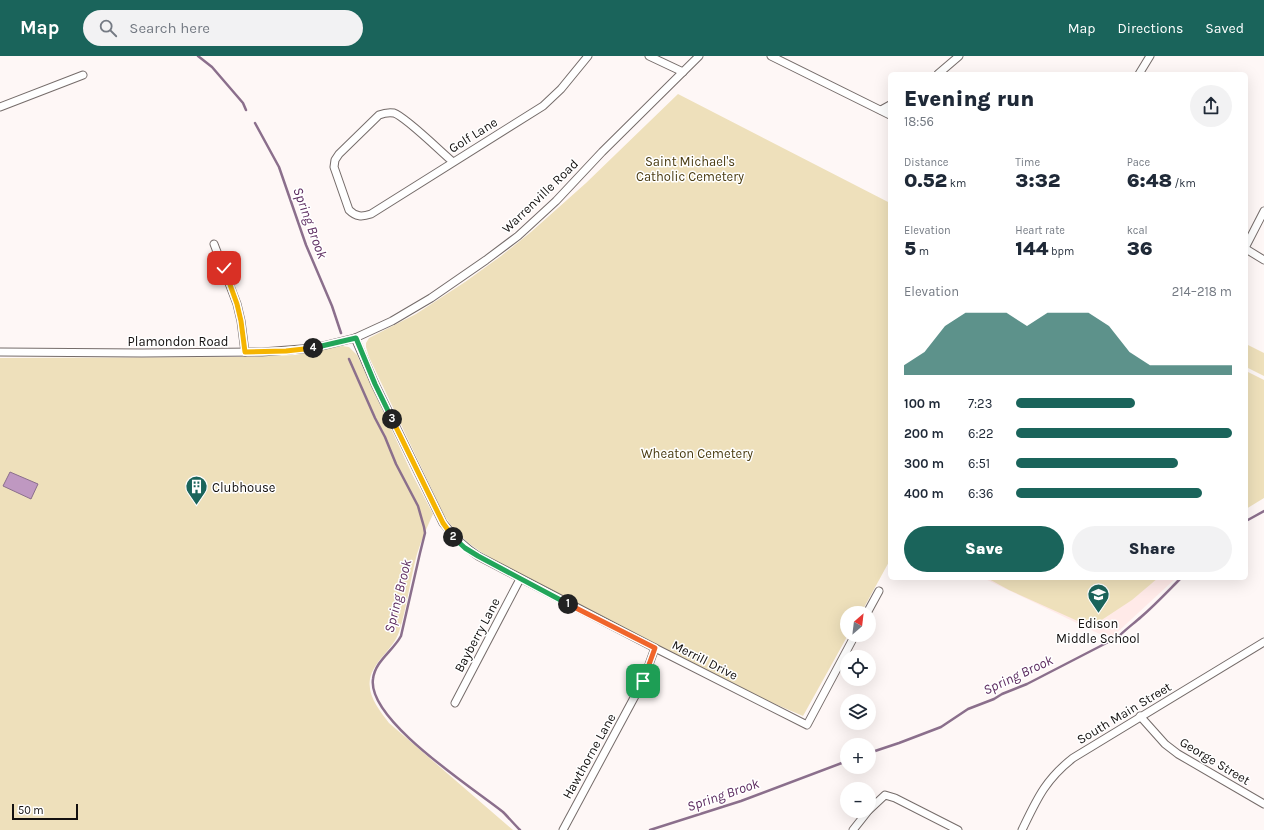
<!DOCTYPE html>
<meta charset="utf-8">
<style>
:root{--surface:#fff;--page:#f2f2f3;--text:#1f2937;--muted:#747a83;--accent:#1a645b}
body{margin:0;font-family:Karla,sans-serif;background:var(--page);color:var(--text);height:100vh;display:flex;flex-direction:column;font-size:15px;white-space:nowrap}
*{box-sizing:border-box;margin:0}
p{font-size:13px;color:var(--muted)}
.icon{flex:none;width:22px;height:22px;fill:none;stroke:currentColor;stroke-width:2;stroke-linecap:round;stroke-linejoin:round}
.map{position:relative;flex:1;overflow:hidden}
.sheet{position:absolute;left:888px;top:16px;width:360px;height:508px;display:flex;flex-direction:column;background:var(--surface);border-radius:6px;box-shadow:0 4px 16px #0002}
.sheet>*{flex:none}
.needle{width:26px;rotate:28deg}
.controls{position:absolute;left:840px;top:550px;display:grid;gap:8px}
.controls a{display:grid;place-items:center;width:36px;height:36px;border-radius:50%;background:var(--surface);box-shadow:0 4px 16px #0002;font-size:20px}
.scale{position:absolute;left:12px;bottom:10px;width:66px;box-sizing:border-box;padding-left:4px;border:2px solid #13100f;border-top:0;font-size:11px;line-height:14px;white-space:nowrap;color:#13100f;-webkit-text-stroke:3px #fff;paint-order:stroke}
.pin{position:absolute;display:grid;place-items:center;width:34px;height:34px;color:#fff;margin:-17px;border-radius:8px;box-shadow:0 2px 6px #0006}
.km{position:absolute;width:20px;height:20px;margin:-10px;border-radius:50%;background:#222;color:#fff;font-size:11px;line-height:20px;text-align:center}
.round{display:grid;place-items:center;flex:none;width:42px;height:42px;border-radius:21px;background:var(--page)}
.headline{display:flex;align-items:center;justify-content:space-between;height:68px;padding:0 16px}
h1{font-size:22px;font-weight:800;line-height:30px}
.stats{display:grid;grid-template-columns:repeat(3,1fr);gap:6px;height:68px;padding:4px 16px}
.stats div{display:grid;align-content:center}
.stats b{font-size:20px;font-weight:800}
.stats small{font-size:11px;font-weight:400}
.stats p{font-size:11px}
.chart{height:112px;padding:8px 16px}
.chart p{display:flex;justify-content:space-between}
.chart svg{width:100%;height:72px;margin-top:4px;fill:var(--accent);opacity:.7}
.primary-button{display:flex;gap:8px;margin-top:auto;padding:8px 16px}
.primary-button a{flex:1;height:46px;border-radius:24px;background:var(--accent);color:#fff;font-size:16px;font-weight:800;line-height:46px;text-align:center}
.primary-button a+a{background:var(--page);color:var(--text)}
ul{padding:0 16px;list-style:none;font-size:13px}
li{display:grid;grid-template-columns:64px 48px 1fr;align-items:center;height:30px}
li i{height:10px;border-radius:5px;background:var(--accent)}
header{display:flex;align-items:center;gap:24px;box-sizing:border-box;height:56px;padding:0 20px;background:var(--accent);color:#fff}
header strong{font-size:19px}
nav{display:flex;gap:22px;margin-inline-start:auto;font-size:14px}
.search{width:280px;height:36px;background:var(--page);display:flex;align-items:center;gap:10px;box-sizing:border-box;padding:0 14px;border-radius:22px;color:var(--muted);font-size:15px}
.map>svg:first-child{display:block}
.built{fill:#ffeae8}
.green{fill:#eee0bb}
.water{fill:#bf98c1;stroke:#8b6f8c}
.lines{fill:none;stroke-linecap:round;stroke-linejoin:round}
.stream{stroke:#8b6f8c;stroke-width:2.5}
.street-casing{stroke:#756c6a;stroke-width:9}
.street{stroke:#fff;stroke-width:7}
.split-1-casing{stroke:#fff;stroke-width:8}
.split-2-casing{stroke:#fff;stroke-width:8}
.split-3-casing{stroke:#fff;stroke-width:8}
.split-4-casing{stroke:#fff;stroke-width:8}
.split-5-casing{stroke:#fff;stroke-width:8}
.split-1{stroke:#f0652b;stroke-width:5}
.split-2{stroke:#22a559;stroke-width:5}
.split-3{stroke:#f5b400;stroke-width:5}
.split-4{stroke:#22a559;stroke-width:5}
.split-5{stroke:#f5b400;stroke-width:5}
.labels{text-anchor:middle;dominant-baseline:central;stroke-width:3;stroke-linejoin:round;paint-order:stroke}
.street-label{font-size:13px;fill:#13100f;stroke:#fff}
.park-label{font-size:13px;fill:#4a3c12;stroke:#fff}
.poi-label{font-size:13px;fill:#13100f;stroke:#fff;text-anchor:start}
.water-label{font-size:14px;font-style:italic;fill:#5d2c60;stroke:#fff}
</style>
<header>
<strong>Map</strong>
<div class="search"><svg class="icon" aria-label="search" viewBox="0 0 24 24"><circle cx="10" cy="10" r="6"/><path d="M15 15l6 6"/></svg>Search here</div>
<nav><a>Map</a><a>Directions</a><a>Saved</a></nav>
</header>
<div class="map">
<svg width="1264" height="774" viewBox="0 0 1264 774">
<rect width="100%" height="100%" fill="#fef7f6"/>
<!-- built -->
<path class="built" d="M983,522H1176L1110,583Z"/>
<!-- green -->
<g class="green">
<path d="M678,38L890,147V504L861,557H847V579H848L803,660L754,639L510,513C482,497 459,485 443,457L369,301L366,291V287L369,282L416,258L465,226L501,200L531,176L586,127Z"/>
<path d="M1246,288L1264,297V320L1246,311Z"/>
<path d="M342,290L349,291L357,299L412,418L433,458C427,471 421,485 417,498C410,524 407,551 399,576C393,594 374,604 370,623C367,640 380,655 389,667L513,774H0V302L247,301L295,299Z"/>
<path d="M1246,315L1264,324V442L1246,453Z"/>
<path d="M987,522H1158L1132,544L1091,571L1009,534Z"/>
</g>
<!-- water -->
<path class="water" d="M10,416L38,428L31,443L3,430Z"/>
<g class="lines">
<!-- stream -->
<g class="stream">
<path d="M198,0L212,11L243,47L246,54"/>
<path d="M255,67L279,111L306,189L332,250L341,277"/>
<path d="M349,303L375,362L385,381L396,408L418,450L424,471L425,477L420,497L401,580C393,595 375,605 373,623C367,664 473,732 503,756C509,762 514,768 520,774"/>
<path d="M1246,465L1264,455"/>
<path d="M869,697L899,687L941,671L968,653L994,643L1002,638L1027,628L1118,581C1125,574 1133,568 1141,561C1155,549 1168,535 1181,522"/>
<path d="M650,774L741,745L847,705"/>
</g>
<defs>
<g id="street">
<path d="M649,0L683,16"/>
<path d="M771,0L890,59"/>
<path d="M938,18L959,0"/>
<path d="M1139,18L1150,0"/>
<path d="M0,51L83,19"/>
<path d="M881,54L890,49"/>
<path d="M453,106C441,96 406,61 394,57C388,56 384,57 379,59L339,98L335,104L334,111L349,154C356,161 362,161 371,158L543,50L561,33L588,0"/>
<path d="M214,188L237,248L241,265L245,296"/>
<path d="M1246,190L1264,155"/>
<path d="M1246,193L1264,204"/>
<path d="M355,282L375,328L443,467C454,481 464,491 478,500L655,592L807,669L855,579"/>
<path d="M0,296L142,297L262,296L314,292L355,282L392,265L431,242L486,204L518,180L556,145L602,96L699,0"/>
<path d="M867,557L879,535"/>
<path d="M455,647L520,523"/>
<path d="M1140,660L1165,688L1178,698L1264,748"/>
<path d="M869,754L885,739L895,742L958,774"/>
<path d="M563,774L643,625L655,592"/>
<path d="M853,774L868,755"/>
<path d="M1022,774C1037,743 1045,724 1073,702L1264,586"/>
</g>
</defs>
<!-- street casing -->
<use href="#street" class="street-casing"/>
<!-- street -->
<use href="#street" class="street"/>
</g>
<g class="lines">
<defs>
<path id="split-1" d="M568,548L655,592L643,625"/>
<path id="split-2" d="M453,481L465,492L478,500L568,548"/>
<path id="split-3" d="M392,363L443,467L453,481"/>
<path id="split-4" d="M313,292L356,282L375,328L392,363"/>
<path id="split-5" d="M224,212L237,248L241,265L245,296L286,295L313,292"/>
</defs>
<!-- split-1 casing -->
<use href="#split-1" class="split-1-casing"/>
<!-- split-2 casing -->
<use href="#split-2" class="split-2-casing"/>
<!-- split-3 casing -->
<use href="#split-3" class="split-3-casing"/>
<!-- split-4 casing -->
<use href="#split-4" class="split-4-casing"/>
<!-- split-5 casing -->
<use href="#split-5" class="split-5-casing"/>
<!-- split-1 -->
<use href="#split-1" class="split-1"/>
<!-- split-2 -->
<use href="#split-2" class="split-2"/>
<!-- split-3 -->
<use href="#split-3" class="split-3"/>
<!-- split-4 -->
<use href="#split-4" class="split-4"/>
<!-- split-5 -->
<use href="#split-5" class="split-5"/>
</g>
<!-- icons -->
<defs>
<symbol id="building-pin" viewBox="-11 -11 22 30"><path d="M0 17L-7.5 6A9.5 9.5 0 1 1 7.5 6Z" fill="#1a645b" stroke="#fff"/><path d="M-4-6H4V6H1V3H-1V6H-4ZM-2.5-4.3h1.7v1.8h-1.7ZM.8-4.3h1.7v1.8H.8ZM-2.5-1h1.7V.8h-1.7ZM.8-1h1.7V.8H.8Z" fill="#fff"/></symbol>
<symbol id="school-pin" viewBox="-11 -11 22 30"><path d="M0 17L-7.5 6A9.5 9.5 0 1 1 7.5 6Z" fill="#1a645b" stroke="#fff"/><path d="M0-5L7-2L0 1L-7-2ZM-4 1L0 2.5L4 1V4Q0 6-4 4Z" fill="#fff"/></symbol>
</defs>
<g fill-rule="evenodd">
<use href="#building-pin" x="184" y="418" width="25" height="34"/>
<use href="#school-pin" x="1086" y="526" width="25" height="34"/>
</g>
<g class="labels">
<!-- street labels -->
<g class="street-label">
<text transform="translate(473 79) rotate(-32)">Golf Lane</text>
<text transform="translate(540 140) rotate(-44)">Warrenville Road</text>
<text x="178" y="285">Plamondon Road</text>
<text transform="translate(477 579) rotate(-62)">Bayberry Lane</text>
<text transform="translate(705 604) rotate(27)">Merrill Drive</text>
<text transform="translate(1124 657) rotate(-31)">South Main Street</text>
<text transform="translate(589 700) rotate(-61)">Hawthorne Lane</text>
<text transform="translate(1215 705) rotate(31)">George Street</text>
</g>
<!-- park labels -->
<g class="park-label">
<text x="690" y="105">Saint Michael's<tspan x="690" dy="15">Catholic Cemetery</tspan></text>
<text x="697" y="397">Wheaton Cemetery</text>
</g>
<!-- poi labels -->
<g class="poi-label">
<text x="212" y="431">Clubhouse</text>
<text x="1098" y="567" text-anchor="middle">Edison<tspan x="1098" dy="15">Middle School</tspan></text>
</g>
<!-- water labels -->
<g class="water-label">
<text transform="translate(310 167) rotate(70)">Spring Brook</text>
<text transform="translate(398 540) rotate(-76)">Spring Brook</text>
<text transform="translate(1018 619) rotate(-25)">Spring Brook</text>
<text transform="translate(723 739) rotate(-19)">Spring Brook</text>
</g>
</g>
</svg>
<div class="controls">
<a><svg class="needle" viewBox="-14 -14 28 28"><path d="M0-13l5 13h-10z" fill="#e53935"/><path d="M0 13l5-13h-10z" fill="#747a83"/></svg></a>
<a><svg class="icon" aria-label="locate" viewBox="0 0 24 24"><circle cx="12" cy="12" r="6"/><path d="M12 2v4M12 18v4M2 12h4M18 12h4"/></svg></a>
<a><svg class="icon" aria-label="layers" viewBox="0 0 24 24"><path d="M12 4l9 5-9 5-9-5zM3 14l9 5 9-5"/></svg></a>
<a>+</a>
<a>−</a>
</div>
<div class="scale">50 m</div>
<div class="pin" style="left:643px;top:625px;background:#1e9e55"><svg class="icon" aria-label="arrive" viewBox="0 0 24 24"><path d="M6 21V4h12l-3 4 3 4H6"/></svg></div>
<div class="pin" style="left:224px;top:212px;background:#d93025"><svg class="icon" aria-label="check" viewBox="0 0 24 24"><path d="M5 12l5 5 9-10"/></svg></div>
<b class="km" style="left:568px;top:548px">1</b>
<b class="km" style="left:453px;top:481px">2</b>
<b class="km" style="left:392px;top:363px">3</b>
<b class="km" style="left:313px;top:292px">4</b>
<section class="sheet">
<div class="headline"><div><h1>Evening run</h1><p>18:56</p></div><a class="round"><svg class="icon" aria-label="share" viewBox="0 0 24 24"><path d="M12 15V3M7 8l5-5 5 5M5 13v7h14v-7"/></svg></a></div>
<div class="stats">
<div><p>Distance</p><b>0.52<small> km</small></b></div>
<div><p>Time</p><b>3:32</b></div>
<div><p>Pace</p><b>6:48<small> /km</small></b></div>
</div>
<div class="stats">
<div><p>Elevation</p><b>5<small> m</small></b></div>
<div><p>Heart rate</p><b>144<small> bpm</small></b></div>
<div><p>kcal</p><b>36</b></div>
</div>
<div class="chart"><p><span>Elevation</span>214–218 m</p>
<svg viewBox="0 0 160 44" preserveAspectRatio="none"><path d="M0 44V38L10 30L20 14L30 6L40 6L50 6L60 14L70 6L80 6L90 6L100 14L110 30L120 38L130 38L140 38L150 38L160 38V44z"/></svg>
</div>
<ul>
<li><b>100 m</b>7:23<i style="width:55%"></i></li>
<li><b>200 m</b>6:22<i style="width:100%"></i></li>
<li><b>300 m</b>6:51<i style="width:75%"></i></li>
<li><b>400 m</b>6:36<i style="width:86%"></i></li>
</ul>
<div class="primary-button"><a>Save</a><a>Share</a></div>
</section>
</div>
